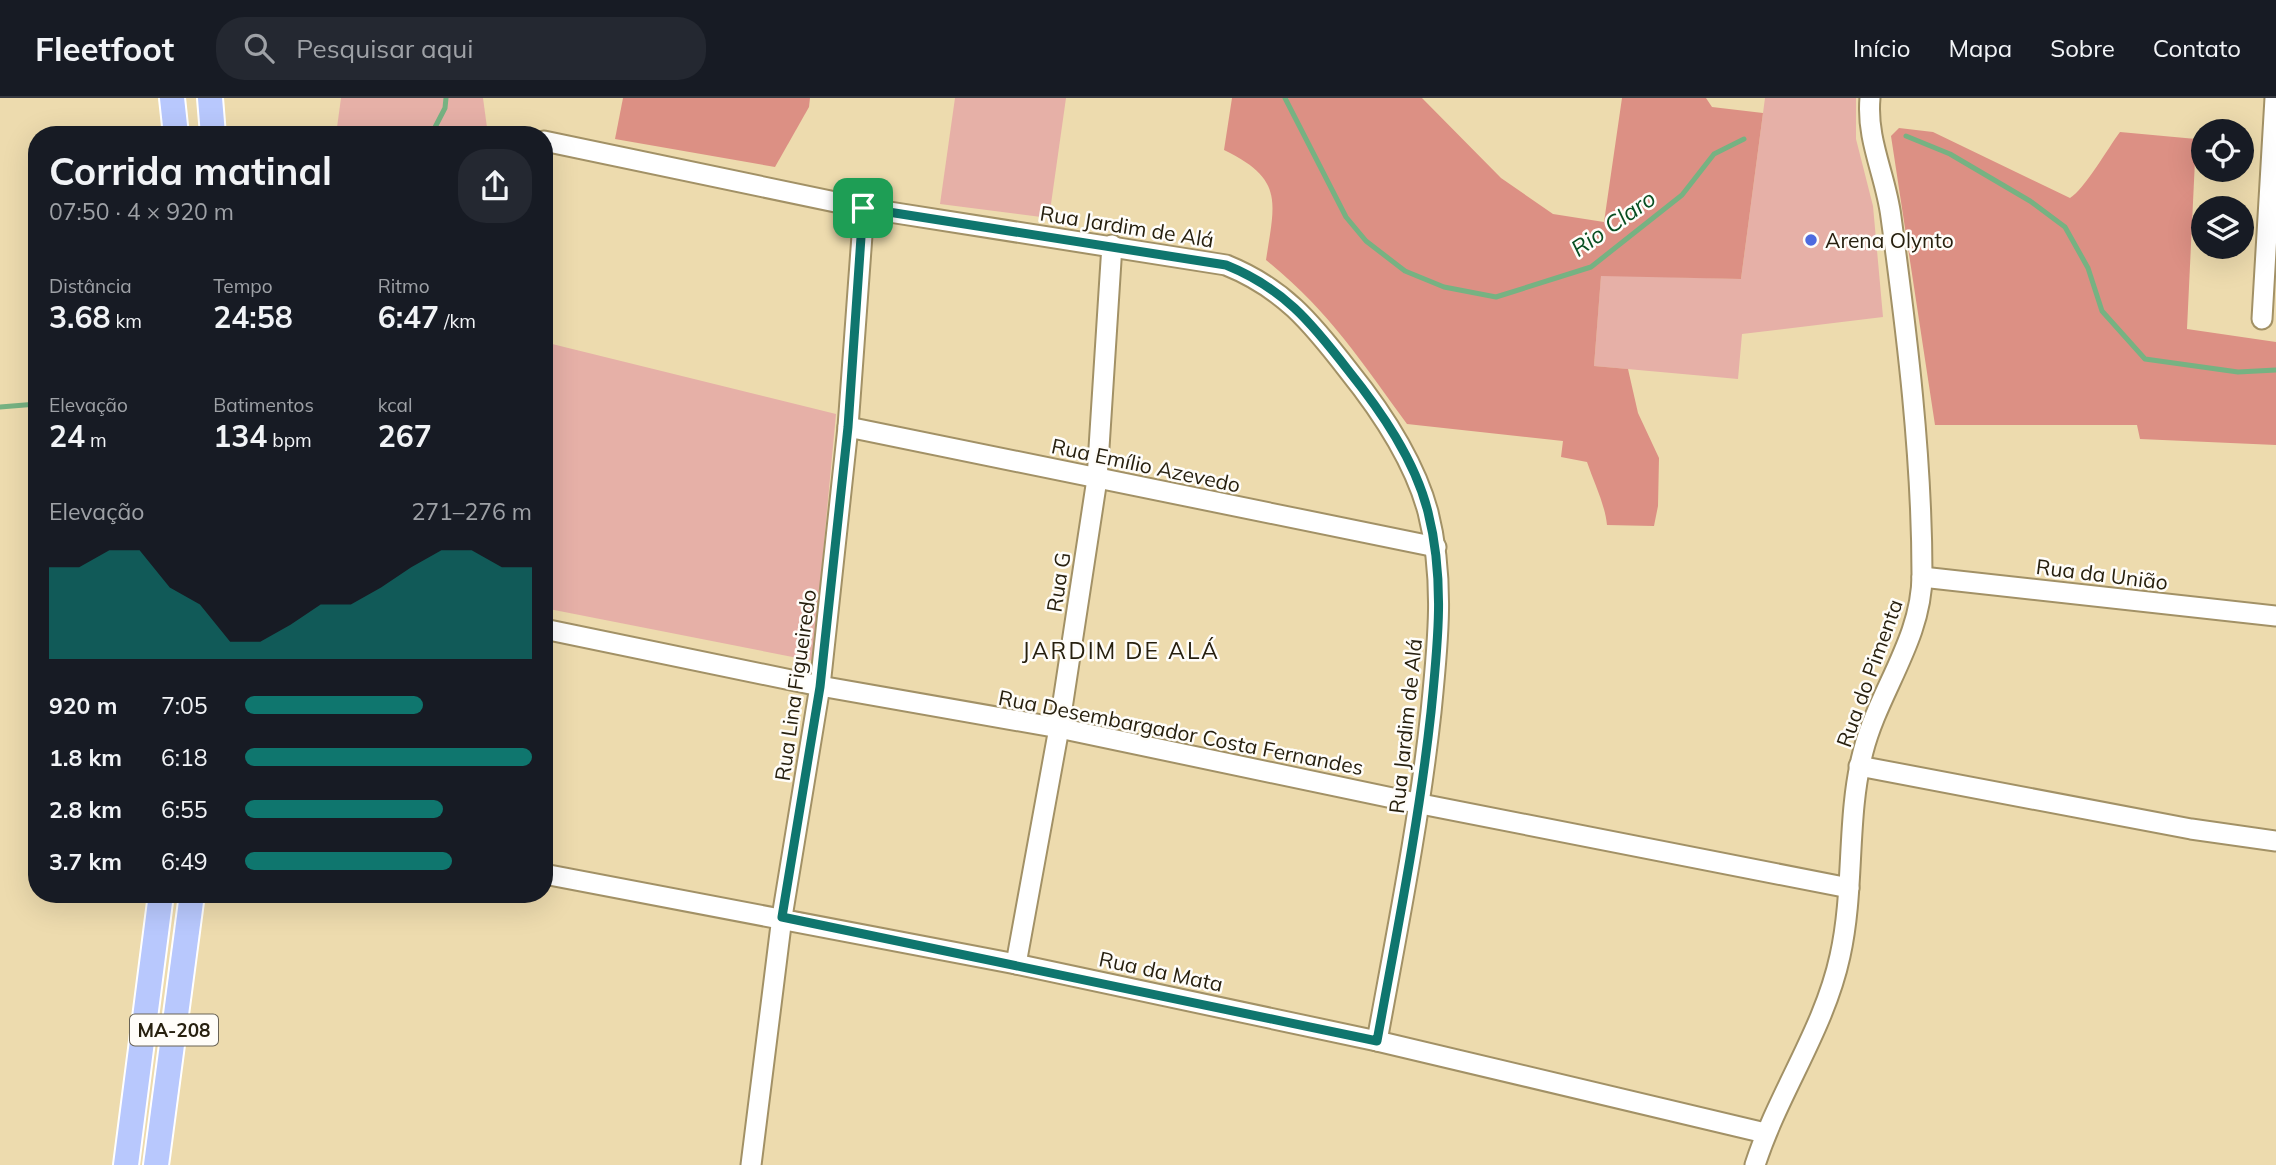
<!DOCTYPE html>
<html lang="pt">
<meta charset="utf-8">
<style>
:root{--surface:#171b24;--page:#242831;--text:#f1f3f6;--muted:#9ea1a6;--line:#363941;--accent:#0f766e}
body{margin:0;font-family:Mulish,sans-serif;background:var(--page);color:var(--text);height:100vh;display:flex;flex-direction:column;font-size:26px;white-space:nowrap}
*{box-sizing:border-box;margin:0}
p{font-size:23px;color:var(--muted)}
.icon{flex:none;width:38px;height:38px;fill:none;stroke:currentColor;stroke-width:2;stroke-linecap:round;stroke-linejoin:round}
.map{position:relative;flex:1;overflow:hidden}
.panel{position:absolute;left:28px;top:28px;width:525px;height:777px;display:flex;flex-direction:column;background:var(--surface);border-radius:28px;box-shadow:0 7px 28px #0002}
.panel>*{flex:none}
.fabs{position:absolute;left:2191px;top:21px;display:grid;gap:14px}
.fabs a{display:grid;place-items:center;width:63px;height:63px;border-radius:50%;background:var(--surface);box-shadow:0 7px 28px #0002;font-size:35px}
.pin{position:absolute;display:grid;place-items:center;width:60px;height:60px;color:#fff;margin:-30px;border-radius:14px;box-shadow:0 4px 10px #0006}
.round{display:grid;place-items:center;flex:none;width:74px;height:74px;border-radius:28px;background:var(--page)}
.overview{display:flex;align-items:center;justify-content:space-between;height:119px;padding:0 21px}
h1{font-size:38px;font-weight:700;line-height:52px}
.stats{display:grid;grid-template-columns:repeat(3,1fr);gap:10px;height:119px;padding:7px 21px}
.stats div{display:grid;align-content:center}
.stats b{font-size:30px;font-weight:700}
.stats small{font-size:19px;font-weight:400}
.stats p{font-size:19px}
.chart{height:196px;padding:14px 21px}
.chart p{display:flex;justify-content:space-between}
.chart svg{width:100%;height:126px;margin-top:7px;fill:var(--accent);opacity:.7}
ul{padding:0 21px;list-style:none;font-size:23px}
li{display:grid;grid-template-columns:112px 84px 1fr;align-items:center;height:52px}
li i{height:18px;border-radius:9px;background:var(--accent)}
header{display:flex;align-items:center;gap:42px;box-sizing:border-box;height:98px;padding:0 35px;background:var(--surface);border-bottom:2px solid var(--line)}
header strong{font-size:33px}
nav{display:flex;gap:38px;margin-inline-start:auto;font-size:24px}
.search{width:490px;height:63px;background:var(--page);display:flex;align-items:center;gap:18px;box-sizing:border-box;padding:0 24px;border-radius:28px;color:var(--muted);font-size:26px}
.map>svg:first-child{display:block}
.green{fill:#e6b0a7}
.forest{fill:#dc9084}
.lines{fill:none;stroke-linecap:round;stroke-linejoin:round}
.stream{stroke:#76b282;stroke-width:5}
.minor-casing{stroke:#a29166;stroke-width:23}
.major-casing{stroke:#fff;stroke-width:28}
.minor{stroke:#fff;stroke-width:19}
.major{stroke:#b8c8fd;stroke-width:24}
.route-casing{stroke:#fff;stroke-width:14}
.route{stroke:#0f766e;stroke-width:9}
.poi-dot{fill:#4e6bdf;stroke:#fffdf9;stroke-width:2.5}
.labels{text-anchor:middle;dominant-baseline:central;stroke-width:5;stroke-linejoin:round;paint-order:stroke}
.shield{fill:#fffdf9;stroke:#686255;stroke-width:2}
.shield-label{font-size:19px;font-weight:bold;fill:#27200f}
.street-label{font-size:21px;fill:#27200f;stroke:#fffdf9}
.poi-label{font-size:21px;fill:#27200f;stroke:#fffdf9;text-anchor:start}
.water-label{font-size:23px;font-style:italic;fill:#084e21;stroke:#fffdf9}
.neighbourhood-label{font-size:23px;letter-spacing:2px;fill:#27200f;stroke:#fffdf9}
</style>
<header>
<strong>Fleetfoot</strong>
<div class="search"><svg class="icon" aria-label="search" viewBox="0 0 24 24"><circle cx="10" cy="10" r="6"/><path d="M15 15l6 6"/></svg>Pesquisar aqui</div>
<nav><a>Início</a><a>Mapa</a><a>Sobre</a><a>Contato</a></nav>
</header>
<div class="map">
<svg width="2276" height="1067" viewBox="0 0 2276 1067">
<rect width="100%" height="100%" fill="#eddbae"/>
<!-- green -->
<g class="green">
<path d="M341,0H483L488,37H336Z"/>
<path d="M955,0H1066L1049,120L940,106Z"/>
<path d="M1765,0H1856V41L1873,108L1883,219L1742,236L1738,281L1594,268L1601,177L1741,181Z"/>
<path d="M544,244L836,316L813,563L544,510Z"/>
</g>
<!-- forest -->
<g class="forest">
<path d="M623,0H810L809,9L775,69L615,41Z"/>
<path d="M1232,0H1422L1501,80L1553,116L1604,124L1622,0H1706L1712,9L1763,15L1741,181L1601,178L1594,268L1628,271L1638,315L1659,360L1658,408L1654,428L1607,427C1605,406 1594,385 1587,364L1561,359L1563,343L1407,326C1361,263 1328,212 1266,162C1275,103 1284,81 1224,52Z"/>
<path d="M1899,30L1933,34L2070,100C2084,92 2108,50 2120,34L2196,41L2187,231L2276,244V347L2140,341L2137,327H1935L1891,38Z"/>
</g>
<g class="lines">
<!-- stream -->
<g class="stream">
<path d="M1285,0L1346,119L1366,143L1405,173L1444,189L1496,199L1591,169L1682,97L1714,56L1744,41"/>
<path d="M431,37L445,10L446,0"/>
<path d="M1906,38L1950,56L2030,103L2065,129L2088,170L2102,213L2145,261L2238,274L2276,272"/>
<path d="M0,309L37,306"/>
</g>
<defs>
<g id="minor">
<path d="M544,43L864,110L1226,167C1283,190 1311,224 1348,272C1381,313 1414,362 1428,414C1445,481 1438,545 1431,614C1419,724 1397,833 1377,943"/>
<path d="M2262,221L2275,0"/>
<path d="M848,329L1436,449"/>
<path d="M1922,479L2276,518"/>
<path d="M544,531L820,588L1059,630L1421,706L1849,790"/>
<path d="M1859,668L2191,731L2276,743"/>
<path d="M544,776L1016,866L1377,943L1765,1035"/>
<path d="M1016,866L1059,630L1097,381L1112,147"/>
<path d="M751,1067L782,819L820,588L848,329L864,110"/>
<path d="M1755,1067C1778,995 1824,932 1840,858C1855,791 1846,720 1863,654C1878,594 1922,541 1922,477C1922,358 1907,237 1891,119C1886,78 1866,42 1870,0"/>
</g>
<g id="major">
<path d="M172,0L176,37"/>
<path d="M210,0L213,37"/>
<path d="M126,1067L161,796"/>
<path d="M156,1067L192,796"/>
</g>
</defs>
<!-- minor casing -->
<use href="#minor" class="minor-casing"/>
<!-- major casing -->
<use href="#major" class="major-casing"/>
<!-- minor -->
<use href="#minor" class="minor"/>
<!-- major -->
<use href="#major" class="major"/>
</g>
<g class="lines">
<defs>
<path id="route" d="M863,110L1226,167C1283,190 1311,224 1348,272C1381,313 1415,362 1428,414C1445,481 1438,545 1431,614C1419,724 1397,833 1377,943L782,819L820,589L848,329Z"/>
</defs>
<!-- route casing -->
<use href="#route" class="route-casing"/>
<!-- route -->
<use href="#route" class="route"/>
</g>
<!-- markers -->
<circle class="poi-dot" cx="1811" cy="142" r="7"/>
<g class="labels">
<!-- shield labels -->
<rect class="shield" x="130" y="916.5" width="88" height="31" rx="5"/>
<g class="shield-label">
<text x="174" y="932">MA-208</text>
</g>
<!-- street labels -->
<g class="street-label">
<text transform="translate(1127 128) rotate(9)">Rua Jardim de Alá</text>
<text transform="translate(1146 367) rotate(12)">Rua Emílio Azevedo</text>
<text transform="translate(2102 476) rotate(7)">Rua da União</text>
<text transform="translate(1058 484) rotate(-81)">Rua G</text>
<text transform="translate(1869 575) rotate(-70)">Rua do Pimenta</text>
<text transform="translate(795 587) rotate(-82)">Rua Lina Figueiredo</text>
<text transform="translate(1405 628) rotate(-84)">Rua Jardim de Alá</text>
<text transform="translate(1181 634) rotate(11)">Rua Desembargador Costa Fernandes</text>
<text transform="translate(1161 873) rotate(12)">Rua da Mata</text>
</g>
<!-- poi labels -->
<g class="poi-label">
<text x="1825" y="142">Arena Olynto</text>
</g>
<!-- water labels -->
<g class="water-label">
<text transform="translate(1613 125) rotate(-35)">Rio Claro</text>
</g>
<!-- neighbourhood labels -->
<g class="neighbourhood-label">
<text x="1121" y="552">JARDIM DE ALÁ</text>
</g>
</g>
</svg>
<div class="fabs">
<a><svg class="icon" aria-label="locate" viewBox="0 0 24 24"><circle cx="12" cy="12" r="6"/><path d="M12 2v4M12 18v4M2 12h4M18 12h4"/></svg></a>
<a><svg class="icon" aria-label="layers" viewBox="0 0 24 24"><path d="M12 4l9 5-9 5-9-5zM3 14l9 5 9-5"/></svg></a>
</div>
<div class="pin" style="left:863px;top:110px;background:#1e9e55"><svg class="icon" aria-label="arrive" viewBox="0 0 24 24"><path d="M6 21V4h12l-3 4 3 4H6"/></svg></div>
<section class="panel">
<div class="overview"><div><h1>Corrida matinal</h1><p>07:50 · 4 × 920 m</p></div><a class="round"><svg class="icon" aria-label="share" viewBox="0 0 24 24"><path d="M12 15V3M7 8l5-5 5 5M5 13v7h14v-7"/></svg></a></div>
<div class="stats">
<div><p>Distância</p><b>3.68<small> km</small></b></div>
<div><p>Tempo</p><b>24:58</b></div>
<div><p>Ritmo</p><b>6:47<small> /km</small></b></div>
</div>
<div class="stats">
<div><p>Elevação</p><b>24<small> m</small></b></div>
<div><p>Batimentos</p><b>134<small> bpm</small></b></div>
<div><p>kcal</p><b>267</b></div>
</div>
<div class="chart"><p><span>Elevação</span>271–276 m</p>
<svg viewBox="0 0 160 44" preserveAspectRatio="none"><path d="M0 44V12L10 12L20 6L30 6L40 19L50 25L60 38L70 38L80 32L90 25L100 25L110 19L120 12L130 6L140 6L150 12L160 12V44z"/></svg>
</div>
<ul>
<li><b>920 m</b>7:05<i style="width:62%"></i></li>
<li><b>1.8 km</b>6:18<i style="width:100%"></i></li>
<li><b>2.8 km</b>6:55<i style="width:69%"></i></li>
<li><b>3.7 km</b>6:49<i style="width:72%"></i></li>
</ul>
</section>
</div>
